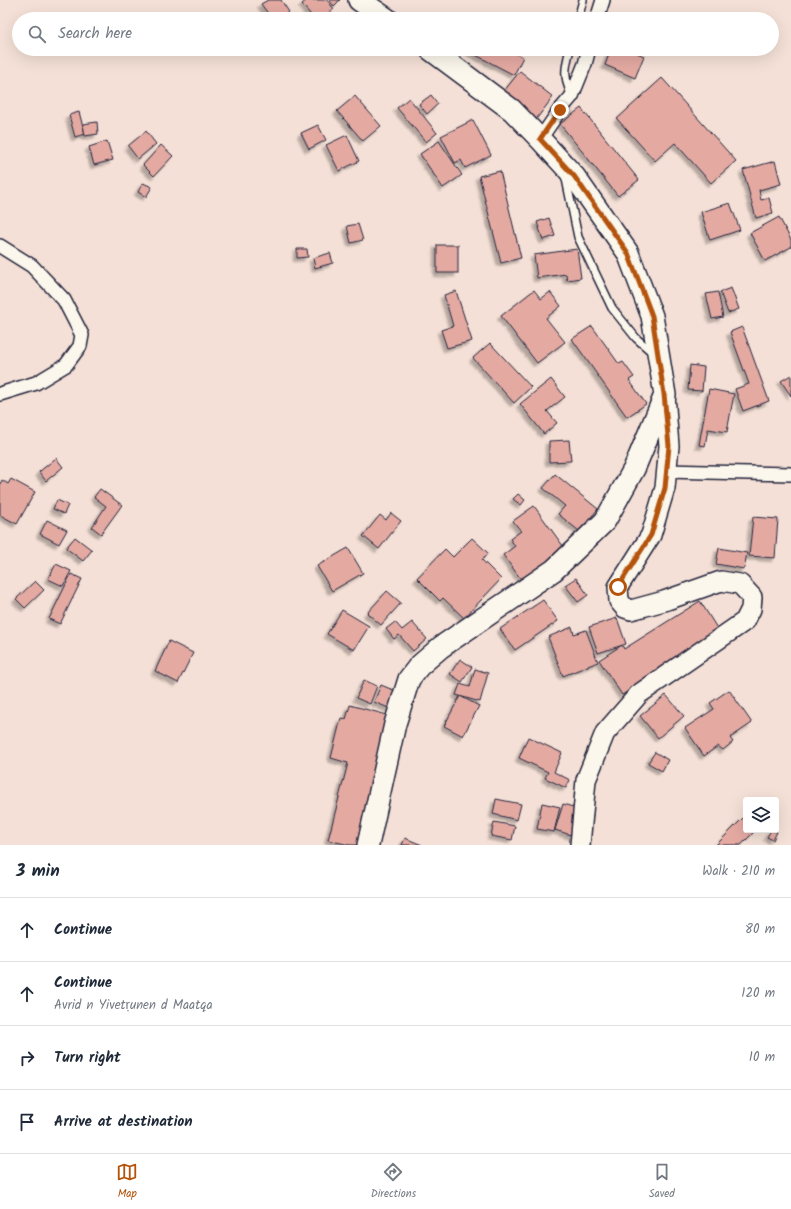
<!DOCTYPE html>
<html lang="en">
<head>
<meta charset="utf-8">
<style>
  :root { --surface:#fff; --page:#f6f6f7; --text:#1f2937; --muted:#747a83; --line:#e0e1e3; --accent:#b45309 }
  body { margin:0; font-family:Kalam,sans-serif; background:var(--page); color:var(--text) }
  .controls { position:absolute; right:12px; bottom:12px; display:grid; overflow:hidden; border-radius:4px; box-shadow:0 4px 16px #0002 }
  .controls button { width:36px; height:36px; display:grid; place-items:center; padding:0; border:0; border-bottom:1px solid var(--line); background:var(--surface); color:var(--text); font:20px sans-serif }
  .stop { position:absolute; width:12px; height:12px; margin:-9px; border:3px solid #b45309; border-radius:50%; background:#fff }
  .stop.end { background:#b45309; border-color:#fff; box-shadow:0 1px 4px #0008 }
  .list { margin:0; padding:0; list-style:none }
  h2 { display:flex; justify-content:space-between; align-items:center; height:52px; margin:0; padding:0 16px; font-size:17px }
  h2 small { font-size:13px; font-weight:400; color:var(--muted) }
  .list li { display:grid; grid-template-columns:26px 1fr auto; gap:12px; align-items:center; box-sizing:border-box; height:64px; padding:0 16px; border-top:1px solid var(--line) }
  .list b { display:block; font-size:15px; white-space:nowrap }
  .list p { margin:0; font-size:13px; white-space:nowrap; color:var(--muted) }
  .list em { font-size:13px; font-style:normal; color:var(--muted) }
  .icon { flex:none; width:22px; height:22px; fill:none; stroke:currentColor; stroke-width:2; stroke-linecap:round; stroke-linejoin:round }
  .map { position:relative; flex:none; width:791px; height:845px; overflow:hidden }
  .search { position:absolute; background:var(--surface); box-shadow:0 4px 16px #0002; left:12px; right:12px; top:12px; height:44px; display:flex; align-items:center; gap:10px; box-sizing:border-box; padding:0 14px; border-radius:22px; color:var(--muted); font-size:15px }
  .sheet { height:308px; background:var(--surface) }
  nav { display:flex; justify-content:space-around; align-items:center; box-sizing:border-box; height:56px; border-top:1px solid var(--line); background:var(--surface); font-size:11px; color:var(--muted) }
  nav a { display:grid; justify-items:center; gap:2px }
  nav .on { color:var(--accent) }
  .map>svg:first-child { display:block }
  .building { fill:#e4aaa2; stroke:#22223b; filter:url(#shadow) }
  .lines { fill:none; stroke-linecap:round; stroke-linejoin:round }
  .lane-casing { stroke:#22223b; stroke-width:10 }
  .street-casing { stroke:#22223b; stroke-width:16 }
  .secondary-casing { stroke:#22223b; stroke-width:22 }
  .primary-casing { stroke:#22223b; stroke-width:24 }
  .lane { stroke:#fbf7ec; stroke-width:7 }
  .street { stroke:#fbf7ec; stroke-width:13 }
  .secondary { stroke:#fbf7ec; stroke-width:19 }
  .primary { stroke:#fbf7ec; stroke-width:21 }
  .route { stroke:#b45309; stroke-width:5 }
</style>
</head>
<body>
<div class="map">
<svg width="791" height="845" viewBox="0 0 791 845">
  <defs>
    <filter id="shadow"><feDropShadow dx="-3.5" dy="3.5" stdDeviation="1" flood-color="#0004"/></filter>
  </defs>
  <rect width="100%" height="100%" fill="#f4e0d6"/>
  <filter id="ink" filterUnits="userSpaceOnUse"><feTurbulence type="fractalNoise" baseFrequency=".025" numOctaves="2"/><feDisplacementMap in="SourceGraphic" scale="8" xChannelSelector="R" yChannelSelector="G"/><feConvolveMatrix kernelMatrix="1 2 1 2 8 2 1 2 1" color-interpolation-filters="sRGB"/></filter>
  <g filter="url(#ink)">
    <!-- building -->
    <g class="building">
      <polygon points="268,0 281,0 289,12 278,19 272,19 261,4"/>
      <polygon points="307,0 327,0 334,9 322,19 314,19 302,4"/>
      <polygon points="329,0 340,0 334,6"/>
      <polygon points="471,49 508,49 523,57 514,75 470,52"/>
      <polygon points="611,49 639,49 637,53 644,56 635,78 605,65"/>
      <polygon points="520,71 553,97 534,122 500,96"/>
      <polygon points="662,78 736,161 711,183 675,143 655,161 617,119"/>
      <polygon points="431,95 438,104 427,114 419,104"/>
      <polygon points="355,96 381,126 363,141 337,111"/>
      <polygon points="409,98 437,133 426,142 397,108"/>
      <polygon points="581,108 639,180 618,196 560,124"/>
      <polygon points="79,112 85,134 75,137 69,115"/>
      <polygon points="473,120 491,155 465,168 461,160 455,163 441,136"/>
      <polygon points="97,122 98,134 85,136 83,124"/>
      <polygon points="318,125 326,140 309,149 301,133"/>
      <polygon points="146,131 156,144 138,159 128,146"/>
      <polygon points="347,135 359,161 339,171 326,145"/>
      <polygon points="107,141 113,160 94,165 89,147"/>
      <polygon points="439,141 462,175 443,188 420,154"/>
      <polygon points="161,145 173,156 154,176 143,165"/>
      <polygon points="775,161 781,184 759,190 761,200 769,198 773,213 756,218 743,170"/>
      <polygon points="500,171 521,258 501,263 479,176"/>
      <polygon points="143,183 152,187 146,197 138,192"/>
      <polygon points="730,203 740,230 710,240 701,212"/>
      <polygon points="779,217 791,240 791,247 765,261 750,233"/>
      <polygon points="549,218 555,236 543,240 537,222"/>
      <polygon points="358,224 363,240 351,243 347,226"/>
      <rect x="437" y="245" width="21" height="28"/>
      <polygon points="297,249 307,249 308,257 297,258"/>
      <polygon points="577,249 581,278 567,280 566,274 537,278 534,255"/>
      <polygon points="330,253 333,263 315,268 313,258"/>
      <polygon points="731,288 739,309 728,313 720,292"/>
      <polygon points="534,290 541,299 550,292 561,306 546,318 565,342 537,363 501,316"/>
      <polygon points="456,291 472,341 447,348 441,330 453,326 444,295"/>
      <polygon points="718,292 723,317 712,319 706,294"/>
      <polygon points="592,326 619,364 623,362 634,377 629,380 646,404 627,417 572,339"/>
      <polygon points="742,327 769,401 743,411 735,389 749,384 730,332"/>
      <polygon points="490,343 531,387 514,403 473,358"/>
      <polygon points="690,365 704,367 702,391 688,390"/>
      <polygon points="791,375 791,396 781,381"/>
      <polygon points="551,379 565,397 547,411 557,423 544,434 520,404"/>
      <polygon points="709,389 734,394 727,432 708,429 705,446 699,445"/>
      <polygon points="569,440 571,461 549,462 549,441"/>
      <polygon points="56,458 63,467 46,481 39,472"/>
      <polygon points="555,474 598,509 579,531 558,514 565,506 543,488"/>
      <polygon points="11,479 35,492 17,524 0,515 0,484 2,480 8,484"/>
      <polygon points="100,489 122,505 101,534 92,527 106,506 94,497"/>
      <polygon points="518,494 525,500 521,505 513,499"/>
      <polygon points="57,500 68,505 64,514 53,509"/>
      <polygon points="534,506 566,550 523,582 503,555 515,546 510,539 521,531 513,521"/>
      <polygon points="391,513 401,521 379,549 363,536 380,515 386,520"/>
      <polygon points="753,517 778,519 775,558 749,556"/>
      <polygon points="47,520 67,530 59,544 40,534"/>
      <polygon points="75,537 92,550 83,561 66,548"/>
      <polygon points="472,538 488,553 482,560 501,579 464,618 443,598 440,601 417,578 445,549 453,557"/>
      <polygon points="348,548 363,573 332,591 317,566"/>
      <polygon points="719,548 747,553 744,569 716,564"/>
      <polygon points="56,564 71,571 63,586 48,579"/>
      <polygon points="71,574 82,579 60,624 49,619"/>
      <polygon points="576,578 588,595 578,602 565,585"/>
      <polygon points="35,581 44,590 25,608 16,599"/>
      <polygon points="387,591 401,603 381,625 367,613"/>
      <polygon points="543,600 558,621 515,650 500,629"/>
      <polygon points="700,601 720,633 622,695 599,660 622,645 624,649"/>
      <polygon points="342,610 369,626 354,650 327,634"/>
      <polygon points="617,618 626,644 598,653 589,627"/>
      <polygon points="395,622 402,630 412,622 427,639 413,651 399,635 394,639 386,629"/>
      <polygon points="572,627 574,634 586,630 598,662 563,676 548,637"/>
      <polygon points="169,641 193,653 178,683 155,671"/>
      <polygon points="460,659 472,667 462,682 450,674"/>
      <polygon points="475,669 488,673 480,702 456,695 460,684 470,687"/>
      <polygon points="364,680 377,686 370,704 356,698"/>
      <polygon points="381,685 398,692 391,709 374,702"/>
      <polygon points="729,690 752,723 730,738 733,742 723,750 718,746 704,756 685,728 714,709 710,703"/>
      <polygon points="666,695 684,716 658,738 640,716"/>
      <polygon points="460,696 479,706 463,736 444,726"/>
      <polygon points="350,705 391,716 357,845 349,845 328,840 348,763 331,758 341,718 346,719"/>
      <polygon points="528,737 562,753 554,772 570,780 566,788 545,778 548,772 519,758"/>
      <polygon points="655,752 668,760 662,771 648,763"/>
      <polygon points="496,799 521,804 517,820 493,814"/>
      <polygon points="542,803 560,807 554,832 537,829"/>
      <polygon points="563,804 583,810 574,836 555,830"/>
      <polygon points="743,818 746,821 746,830 756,830 741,845 716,845"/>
      <polygon points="494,822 515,826 512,840 491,836"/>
      <polygon points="771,830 777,832 773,840 767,837"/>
      <polygon points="405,838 422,845 402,845"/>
    </g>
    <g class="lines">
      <defs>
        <g id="lane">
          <polyline points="578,19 583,0"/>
          <path d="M570,49C565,68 563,77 572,96"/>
          <polyline points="565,174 578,237 612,308 636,338 653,353"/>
        </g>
        <g id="street">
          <polyline points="597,19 603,0"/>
          <polyline points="540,139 560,110 572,96 585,64 589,49"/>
          <polyline points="0,246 32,266 64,300 82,335 80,346 66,365 36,383 0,394"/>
          <polyline points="666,471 791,474"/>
        </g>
        <polyline id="secondary" points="580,845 586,780 605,733 639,694 745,621 751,609 752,597 740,584 721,581 664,601 631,610 625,608 619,601 618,587 651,535 665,488 669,446 665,395"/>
        <g id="primary">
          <polyline points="359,0 387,19"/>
          <polyline points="368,845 395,724 409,679 419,666 441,647 554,570 605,521 634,469 665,395 652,316 628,253 574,176 540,139 512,110 430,49"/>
        </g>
      </defs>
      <!-- lane casing -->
      <use href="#lane" class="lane-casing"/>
      <!-- street casing -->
      <use href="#street" class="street-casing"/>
      <!-- secondary casing -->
      <use href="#secondary" class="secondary-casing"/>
      <!-- primary casing -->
      <use href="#primary" class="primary-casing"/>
      <!-- lane -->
      <use href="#lane" class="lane"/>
      <!-- street -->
      <use href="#street" class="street"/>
      <!-- secondary -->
      <use href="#secondary" class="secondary"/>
      <!-- primary -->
      <use href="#primary" class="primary"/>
    </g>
  </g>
  <g class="lines" filter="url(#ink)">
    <!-- route -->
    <polyline class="route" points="560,110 540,139 574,176 628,253 652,316 664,394 669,446 665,488 651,535 618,587"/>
  </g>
</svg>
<div class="controls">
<button><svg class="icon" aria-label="layers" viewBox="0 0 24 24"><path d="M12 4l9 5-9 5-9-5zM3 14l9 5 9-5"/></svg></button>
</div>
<div class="stop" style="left:618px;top:587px"></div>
<div class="stop end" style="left:560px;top:110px"></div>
<div class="search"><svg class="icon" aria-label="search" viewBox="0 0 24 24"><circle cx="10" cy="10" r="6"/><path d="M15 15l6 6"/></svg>Search here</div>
</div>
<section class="sheet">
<h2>3 min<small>Walk · 210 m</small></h2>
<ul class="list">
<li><svg class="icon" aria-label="ahead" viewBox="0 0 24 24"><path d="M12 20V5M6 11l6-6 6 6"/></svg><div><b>Continue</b></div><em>80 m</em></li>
<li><svg class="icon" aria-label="ahead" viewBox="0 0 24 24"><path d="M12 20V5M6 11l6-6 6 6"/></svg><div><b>Continue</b><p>Avrid n Yivetṛunen d Maatqa</p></div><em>120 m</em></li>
<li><svg class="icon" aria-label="right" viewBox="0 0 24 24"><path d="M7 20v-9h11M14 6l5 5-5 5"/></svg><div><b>Turn right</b></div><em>10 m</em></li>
<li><svg class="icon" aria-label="arrive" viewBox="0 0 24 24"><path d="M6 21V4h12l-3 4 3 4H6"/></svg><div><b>Arrive at destination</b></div></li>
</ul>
</section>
<nav>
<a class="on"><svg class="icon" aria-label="map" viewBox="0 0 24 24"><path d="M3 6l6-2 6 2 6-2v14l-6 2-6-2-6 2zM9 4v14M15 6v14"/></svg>Map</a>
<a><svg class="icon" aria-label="directions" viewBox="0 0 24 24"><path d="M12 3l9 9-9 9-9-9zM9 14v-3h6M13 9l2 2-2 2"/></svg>Directions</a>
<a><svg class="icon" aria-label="saved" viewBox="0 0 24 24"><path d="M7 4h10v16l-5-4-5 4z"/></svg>Saved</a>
</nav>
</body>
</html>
